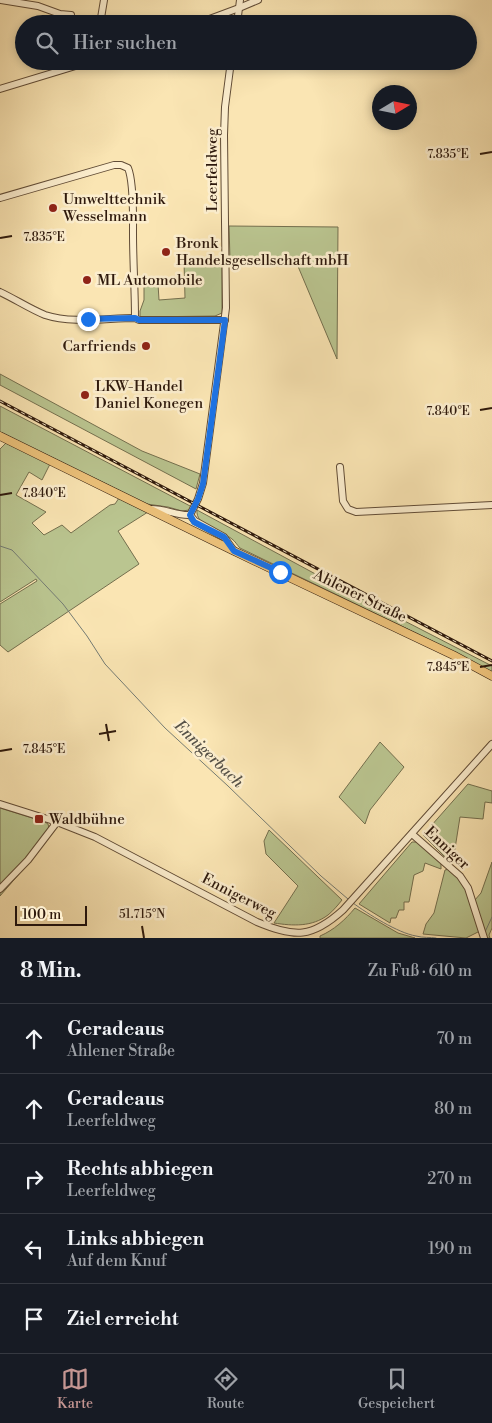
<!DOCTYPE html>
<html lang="de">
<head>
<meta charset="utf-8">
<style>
  :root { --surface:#171b24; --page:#242831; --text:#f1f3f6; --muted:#9ea1a6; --line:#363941; --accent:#c59692 }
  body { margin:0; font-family:"Libre Bodoni",serif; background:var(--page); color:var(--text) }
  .compass { position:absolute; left:372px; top:85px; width:45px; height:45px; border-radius:50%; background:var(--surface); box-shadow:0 2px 8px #0003; rotate:80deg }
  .scale { position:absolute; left:15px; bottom:12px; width:72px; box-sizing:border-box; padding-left:5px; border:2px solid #2e190c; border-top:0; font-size:14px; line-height:18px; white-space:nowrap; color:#2e190c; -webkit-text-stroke:4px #fceece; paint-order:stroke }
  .stop { position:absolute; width:15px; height:15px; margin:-11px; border:4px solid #1a73e8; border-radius:50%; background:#fff }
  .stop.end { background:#1a73e8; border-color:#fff; box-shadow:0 1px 5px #0008 }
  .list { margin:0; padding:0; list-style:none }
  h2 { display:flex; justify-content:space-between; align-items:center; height:65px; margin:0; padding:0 20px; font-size:21px }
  h2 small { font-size:16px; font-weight:400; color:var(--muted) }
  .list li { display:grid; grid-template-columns:32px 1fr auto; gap:15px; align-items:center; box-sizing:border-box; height:70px; padding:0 20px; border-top:1px solid var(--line) }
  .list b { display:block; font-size:19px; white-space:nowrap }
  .list p { margin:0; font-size:16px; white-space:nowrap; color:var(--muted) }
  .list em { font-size:16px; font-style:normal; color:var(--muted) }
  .icon { flex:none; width:28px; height:28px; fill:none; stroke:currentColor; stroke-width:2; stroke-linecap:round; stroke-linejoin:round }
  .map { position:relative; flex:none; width:492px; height:938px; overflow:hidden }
  .search { position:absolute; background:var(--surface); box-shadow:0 2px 8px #0003; left:15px; right:15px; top:15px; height:55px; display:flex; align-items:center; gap:12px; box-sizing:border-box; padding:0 18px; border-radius:28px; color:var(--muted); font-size:19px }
  .sheet { height:415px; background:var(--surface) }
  nav { display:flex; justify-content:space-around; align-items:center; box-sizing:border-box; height:70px; border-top:1px solid var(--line); background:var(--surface); font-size:14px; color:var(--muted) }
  nav a { display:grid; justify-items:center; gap:2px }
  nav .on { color:var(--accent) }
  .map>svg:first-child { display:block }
  .green { fill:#bac590; stroke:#746f4e }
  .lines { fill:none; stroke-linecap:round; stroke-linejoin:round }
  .stream { stroke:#747b73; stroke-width:1 }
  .minor-casing { stroke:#614c36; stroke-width:8 }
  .major-casing { stroke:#2e190c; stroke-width:9 }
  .minor { stroke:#fceece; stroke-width:6 }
  .major { stroke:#edc27a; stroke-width:8 }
  .rail-casing { stroke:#2e190c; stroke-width:3 }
  .rail { stroke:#fceece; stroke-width:1; stroke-dasharray:4; stroke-linecap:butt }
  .route { stroke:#1a73e8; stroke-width:6 }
  .ticks { fill:none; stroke:#2e190c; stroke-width:2 }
  .poi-dot { fill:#8f2418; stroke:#fceece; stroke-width:2 }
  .labels { text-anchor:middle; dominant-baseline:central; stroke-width:5; stroke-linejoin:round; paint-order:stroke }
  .street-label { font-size:15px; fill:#2e190c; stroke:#fceece }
  .poi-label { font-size:15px; fill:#2e190c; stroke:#fceece; text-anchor:start }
  .water-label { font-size:16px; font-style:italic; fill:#575248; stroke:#fceece }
  .ticks-label { font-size:12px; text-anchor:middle; fill:#2e190c; stroke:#fceece; stroke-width:5; stroke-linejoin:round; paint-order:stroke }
</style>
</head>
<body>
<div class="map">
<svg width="492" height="938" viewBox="0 0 492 938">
  <rect width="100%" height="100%" fill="#fae5b3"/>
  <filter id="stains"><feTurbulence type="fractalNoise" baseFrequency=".004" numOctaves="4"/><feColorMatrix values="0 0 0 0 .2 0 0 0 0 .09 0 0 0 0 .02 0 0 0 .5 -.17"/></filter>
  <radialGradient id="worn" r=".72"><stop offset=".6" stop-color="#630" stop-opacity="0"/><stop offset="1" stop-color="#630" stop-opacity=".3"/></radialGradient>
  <!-- green -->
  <g class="green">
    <polygon points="229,226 338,227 337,359 297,264 230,259"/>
    <polygon points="184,261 222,261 222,313 215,316 140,317 140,311 144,300 144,287 158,284 159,300 185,298"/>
    <polygon points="0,374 142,451 200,474 196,489 0,385"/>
    <polygon points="0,406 192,507 189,510 182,511 168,507 147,504 0,432"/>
    <polygon points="7,442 50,464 42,480 29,472 16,495 46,512 32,523 44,535 62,525 71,533 110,505 115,504 119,498 148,512 118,531 139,564 8,652 0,645 0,604 37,581 36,579 0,602 0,449"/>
    <path d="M197,510L358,597L492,666V672L422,636L240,548C237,545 235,541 232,539C222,531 195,526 197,510Z"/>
    <polygon points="380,742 404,767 370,810 365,824 339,797"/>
    <polygon points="468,784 492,791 492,803 485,802 483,819 460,817 454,855 449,861 423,835"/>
    <polygon points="0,808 45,822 48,824 49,828 30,855 15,870 19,874 0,896"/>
    <path d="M269,830L342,900C338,905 333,911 328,915C312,927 293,926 274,923L298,886L266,854L264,841Z"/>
    <polygon points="412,842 418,842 441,862 441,869 425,863 423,871 414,875 409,902 404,902 404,910 399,910 396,918 391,918 390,923 359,904"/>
    <polygon points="492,862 492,928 489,935 490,938 486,938 474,901 481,893"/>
    <polygon points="449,869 463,882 480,931 466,938 423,934 426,924 434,913 445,870"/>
    <path d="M355,908L398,933L415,938H320V936C334,930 345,920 355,908Z"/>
  </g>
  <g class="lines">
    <!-- stream -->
    <g class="stream">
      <polyline points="0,546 12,550 63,604 87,636 105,664 165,728 228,786 321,876 348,899"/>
      <path d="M353,903C368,914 398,933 416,936C423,938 430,937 436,938"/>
      <polyline points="485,932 492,917"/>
    </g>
    <defs>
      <g id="minor">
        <polyline points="1,0 38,6 60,14 71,15"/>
        <polyline points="100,24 104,0"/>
        <polyline points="196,24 239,8 258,0"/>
        <polyline points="237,24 240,0"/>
        <polyline points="0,89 92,61"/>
        <path d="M0,198L114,165H121L128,168C134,182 133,217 133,233C133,262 135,290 135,318"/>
        <path d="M0,292C15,299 30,309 45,315C72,324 107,318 135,318L139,320H225"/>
        <polyline points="340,467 343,501 348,509 356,512 492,505"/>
        <path d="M149,509C165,508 176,516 190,515"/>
        <polyline points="190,515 198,499 203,483 226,308 224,135 225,107 231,61"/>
        <polyline points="190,515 195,521 224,537 234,551"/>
        <path d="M0,804L57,822L95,837L257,922C295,938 312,938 343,910L492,744"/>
        <polyline points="412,834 460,876 468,888 484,938"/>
        <polyline points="0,889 28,860 57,822"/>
      </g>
      <polyline id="major" points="0,436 234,551 453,655 492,676"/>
    </defs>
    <!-- minor casing -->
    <use href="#minor" class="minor-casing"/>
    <!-- major casing -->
    <use href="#major" class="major-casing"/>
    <!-- minor -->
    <use href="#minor" class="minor"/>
    <!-- major -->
    <use href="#major" class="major"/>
    <defs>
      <polyline id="rail" points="0,401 492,661"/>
    </defs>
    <!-- rail casing -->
    <use href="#rail" class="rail-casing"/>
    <!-- rail -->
    <use href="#rail" class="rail"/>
  </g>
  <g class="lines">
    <!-- route -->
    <polyline class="route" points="88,319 135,318 139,320 225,320 203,484 198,499 190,515 194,522 224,537 234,551 280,572"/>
  </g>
  <!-- ticks -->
  <path class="ticks" d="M480,154L492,152M0,238L12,236M480,410L492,408M0,495L12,493M480,667L492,665M106,724L109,741M99,734L116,731M0,751L12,749M142,926L144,938"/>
  <!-- markers -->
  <g class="poi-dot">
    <circle cx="53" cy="208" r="5"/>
    <circle cx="166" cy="252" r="5"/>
    <circle cx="87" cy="280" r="5"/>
    <circle cx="146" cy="346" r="5"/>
    <circle cx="85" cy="395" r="5"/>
    <rect x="34" y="814" width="10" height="10" rx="2.5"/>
  </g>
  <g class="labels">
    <!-- street labels -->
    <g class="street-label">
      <text transform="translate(212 170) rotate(-90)">Leerfeldweg</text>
      <text transform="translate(360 596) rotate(26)">Ahlener Straße</text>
      <text transform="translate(447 848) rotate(43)">Enniger</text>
      <text transform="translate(239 896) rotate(27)">Ennigerweg</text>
    </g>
    <!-- poi labels -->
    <g class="poi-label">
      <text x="63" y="199">Umwelttechnik<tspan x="63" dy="17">Wesselmann</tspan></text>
      <text x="176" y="243">Bronk<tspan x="176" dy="17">Handelsgesellschaft mbH</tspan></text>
      <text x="97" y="280">ML Automobile</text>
      <text x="136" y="346" text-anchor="end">Carfriends</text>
      <text x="95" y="386">LKW-Handel<tspan x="95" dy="17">Daniel Konegen</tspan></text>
      <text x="49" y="819">Waldbühne</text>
    </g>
    <!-- water labels -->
    <g class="water-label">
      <text transform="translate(209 754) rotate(44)">Ennigerbach</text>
    </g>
  </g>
  <g class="ticks-label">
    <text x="448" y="158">7.835°E</text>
    <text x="44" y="241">7.835°E</text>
    <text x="448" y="415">7.840°E</text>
    <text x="44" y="497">7.840°E</text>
    <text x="448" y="671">7.845°E</text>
    <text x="44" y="753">7.845°E</text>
    <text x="142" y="918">51.715°N</text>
  </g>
  <rect width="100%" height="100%" filter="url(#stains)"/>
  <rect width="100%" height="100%" fill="url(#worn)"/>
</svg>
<svg class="compass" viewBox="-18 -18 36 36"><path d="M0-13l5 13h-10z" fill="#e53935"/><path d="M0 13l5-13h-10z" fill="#9ea1a6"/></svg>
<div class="scale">100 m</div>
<div class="stop" style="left:280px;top:572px"></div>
<div class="stop end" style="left:88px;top:319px"></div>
<div class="search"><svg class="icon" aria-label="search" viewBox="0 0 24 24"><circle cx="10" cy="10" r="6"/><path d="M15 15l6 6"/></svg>Hier suchen</div>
</div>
<section class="sheet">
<h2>8 Min.<small>Zu Fuß · 610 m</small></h2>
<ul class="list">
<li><svg class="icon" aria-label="ahead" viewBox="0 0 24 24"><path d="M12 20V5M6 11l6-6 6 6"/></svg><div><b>Geradeaus</b><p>Ahlener Straße</p></div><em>70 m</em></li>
<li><svg class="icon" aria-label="ahead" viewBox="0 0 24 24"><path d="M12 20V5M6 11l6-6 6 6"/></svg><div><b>Geradeaus</b><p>Leerfeldweg</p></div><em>80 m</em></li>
<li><svg class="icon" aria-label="right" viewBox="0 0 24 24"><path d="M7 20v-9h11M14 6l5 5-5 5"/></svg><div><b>Rechts abbiegen</b><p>Leerfeldweg</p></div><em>270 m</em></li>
<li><svg class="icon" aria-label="left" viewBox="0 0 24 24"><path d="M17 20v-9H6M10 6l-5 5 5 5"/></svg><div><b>Links abbiegen</b><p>Auf dem Knuf</p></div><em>190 m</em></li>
<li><svg class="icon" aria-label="arrive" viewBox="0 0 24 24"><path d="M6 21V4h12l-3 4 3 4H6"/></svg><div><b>Ziel erreicht</b></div></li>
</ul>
</section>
<nav>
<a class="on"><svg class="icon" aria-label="map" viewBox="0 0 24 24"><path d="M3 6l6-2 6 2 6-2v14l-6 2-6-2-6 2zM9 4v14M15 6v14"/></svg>Karte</a>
<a><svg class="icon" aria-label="directions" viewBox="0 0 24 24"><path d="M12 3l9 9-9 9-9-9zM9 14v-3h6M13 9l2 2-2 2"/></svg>Route</a>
<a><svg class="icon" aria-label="saved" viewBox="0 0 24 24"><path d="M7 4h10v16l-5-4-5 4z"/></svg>Gespeichert</a>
</nav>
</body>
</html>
